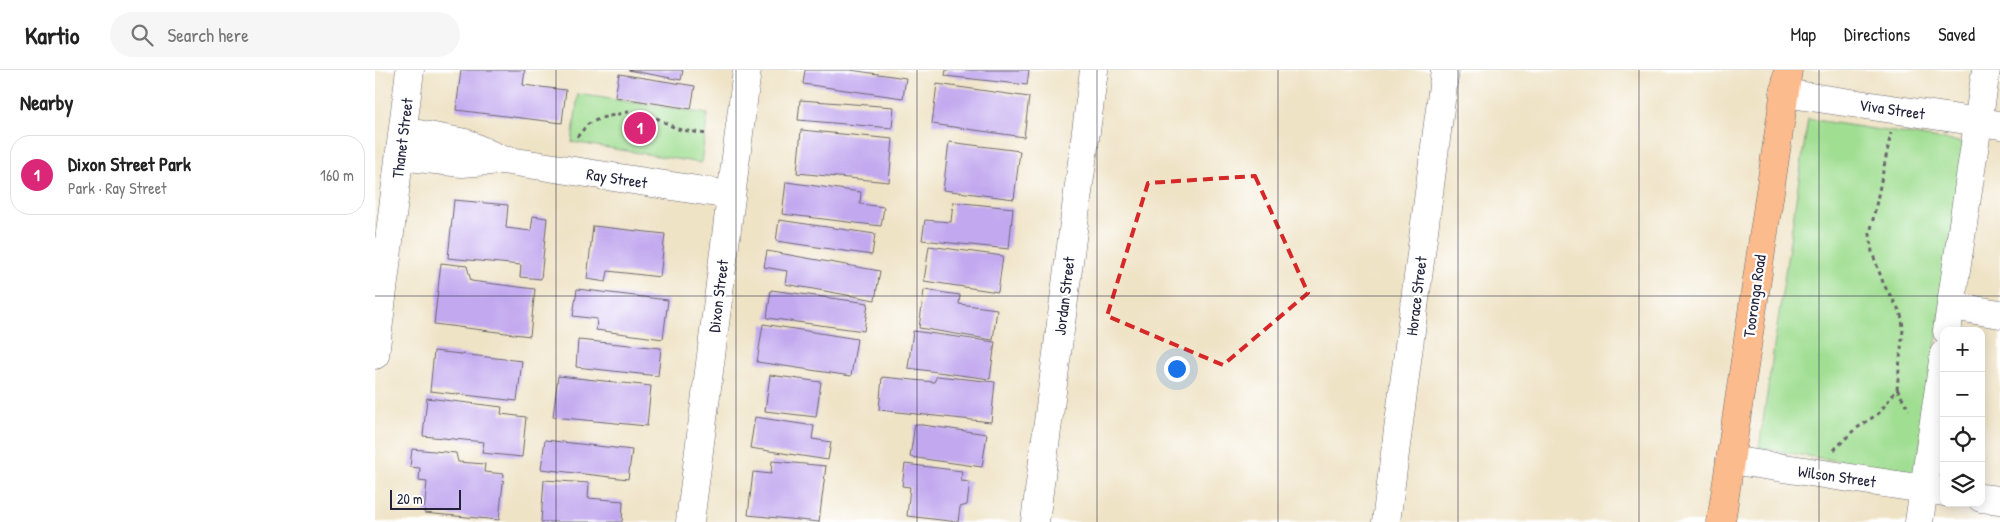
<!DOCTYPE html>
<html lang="en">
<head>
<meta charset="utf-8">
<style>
  :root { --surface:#fff; --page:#f6f6f6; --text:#222; --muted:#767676; --line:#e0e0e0; --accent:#db2777 }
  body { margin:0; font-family:"Patrick Hand",sans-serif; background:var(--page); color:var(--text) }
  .controls { position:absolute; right:15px; bottom:15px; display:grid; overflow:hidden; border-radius:10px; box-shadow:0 2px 12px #0003 }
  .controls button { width:45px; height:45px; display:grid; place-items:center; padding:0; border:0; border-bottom:1px solid var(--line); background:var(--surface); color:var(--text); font:25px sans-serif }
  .scale { position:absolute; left:15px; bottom:12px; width:71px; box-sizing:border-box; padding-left:5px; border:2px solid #22223b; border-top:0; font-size:14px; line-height:18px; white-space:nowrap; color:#22223b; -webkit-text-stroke:4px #fff; paint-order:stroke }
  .you { position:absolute; left:801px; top:298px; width:18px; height:18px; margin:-12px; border:4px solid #fff; border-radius:50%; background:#1a73e8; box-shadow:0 0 0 8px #1a73e833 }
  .badge { display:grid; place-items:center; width:32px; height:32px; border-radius:50%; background:var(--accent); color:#fff; font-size:16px; font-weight:700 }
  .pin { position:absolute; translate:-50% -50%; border:2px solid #fff; box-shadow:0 1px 5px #0006 }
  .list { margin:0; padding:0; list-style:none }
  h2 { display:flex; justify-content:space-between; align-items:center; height:65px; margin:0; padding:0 20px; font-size:21px }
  h2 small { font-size:16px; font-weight:400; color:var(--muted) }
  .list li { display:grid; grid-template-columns:32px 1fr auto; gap:15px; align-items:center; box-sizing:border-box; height:80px; margin:0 10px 10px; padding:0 10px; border:1px solid var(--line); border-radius:20px }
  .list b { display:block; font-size:19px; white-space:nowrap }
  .list p { margin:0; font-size:16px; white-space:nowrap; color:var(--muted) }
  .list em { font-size:16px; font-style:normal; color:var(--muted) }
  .icon { flex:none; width:28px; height:28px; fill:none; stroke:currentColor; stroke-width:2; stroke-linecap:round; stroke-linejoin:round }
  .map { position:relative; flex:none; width:1625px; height:452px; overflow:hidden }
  header { display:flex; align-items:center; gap:30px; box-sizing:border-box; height:70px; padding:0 25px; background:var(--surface); border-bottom:1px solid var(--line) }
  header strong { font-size:24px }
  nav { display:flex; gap:28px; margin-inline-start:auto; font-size:18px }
  .search { width:350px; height:45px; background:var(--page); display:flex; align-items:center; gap:12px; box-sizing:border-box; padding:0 18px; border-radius:28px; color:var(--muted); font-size:19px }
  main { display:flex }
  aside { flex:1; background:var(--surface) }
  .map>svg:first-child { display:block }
  .green { fill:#a0de92; stroke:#618066 }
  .building { fill:#c2a9ef }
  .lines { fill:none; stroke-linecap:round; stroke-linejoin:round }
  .minor-casing { stroke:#6a666c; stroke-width:29 }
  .major-casing { stroke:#6a666c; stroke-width:29 }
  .path { stroke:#6a666c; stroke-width:3; stroke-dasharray:4 4; stroke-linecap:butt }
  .minor { stroke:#fff; stroke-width:28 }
  .major { stroke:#fbbb8c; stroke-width:28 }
  .marked { fill:none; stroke:#d62828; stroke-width:4; stroke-dasharray:10 6; stroke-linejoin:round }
  .grid { fill:none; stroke:#22223b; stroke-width:1; stroke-opacity:0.55 }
  .labels { text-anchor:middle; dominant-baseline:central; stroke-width:4.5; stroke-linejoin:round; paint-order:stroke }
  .street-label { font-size:16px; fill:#22223b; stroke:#fff }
</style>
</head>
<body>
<header>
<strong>Kartio</strong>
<div class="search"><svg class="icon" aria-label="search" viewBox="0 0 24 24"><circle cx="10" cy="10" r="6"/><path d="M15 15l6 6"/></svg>Search here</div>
<nav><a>Map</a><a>Directions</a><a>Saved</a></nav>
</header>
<main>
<aside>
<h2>Nearby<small></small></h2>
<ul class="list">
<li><span class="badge">1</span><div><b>Dixon Street Park</b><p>Park · Ray Street</p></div><em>160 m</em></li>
</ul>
</aside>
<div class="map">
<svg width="1625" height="452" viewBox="0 0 1625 452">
  <rect width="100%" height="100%" fill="#fff"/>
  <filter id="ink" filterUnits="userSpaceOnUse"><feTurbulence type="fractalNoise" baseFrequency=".02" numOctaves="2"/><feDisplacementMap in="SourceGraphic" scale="10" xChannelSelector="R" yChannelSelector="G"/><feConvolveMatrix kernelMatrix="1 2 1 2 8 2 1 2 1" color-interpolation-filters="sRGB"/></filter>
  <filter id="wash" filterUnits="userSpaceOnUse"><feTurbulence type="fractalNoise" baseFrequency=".0096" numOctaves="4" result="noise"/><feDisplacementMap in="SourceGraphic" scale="20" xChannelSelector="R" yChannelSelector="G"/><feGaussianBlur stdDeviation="1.12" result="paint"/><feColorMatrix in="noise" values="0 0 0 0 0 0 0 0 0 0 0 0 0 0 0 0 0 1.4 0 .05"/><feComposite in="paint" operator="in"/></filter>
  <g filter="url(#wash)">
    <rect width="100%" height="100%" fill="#efe3c6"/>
    <!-- green -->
    <g class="green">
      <polygon points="203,24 333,44 326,93 197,72"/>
      <polygon points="1433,49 1591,73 1541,404 1384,378"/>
    </g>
    <g id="blocks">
      <!-- building -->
      <g class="building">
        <polygon points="86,0 150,0 148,15 191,20 187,53 81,40"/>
        <polygon points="253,0 308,0 306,10"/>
        <polygon points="430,0 475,0 531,8 528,28 428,14"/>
        <polygon points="571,0 654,0 652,15 570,6"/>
        <polygon points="244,4 320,16 316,39 240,27"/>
        <polygon points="562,14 654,27 649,67 557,54"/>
        <polygon points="425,30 519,37 517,58 423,50"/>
        <polygon points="426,60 518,69 514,112 422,103"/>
        <polygon points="574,72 645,81 639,129 568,120"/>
        <polygon points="411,112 486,122 485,134 509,137 506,156 407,144"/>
        <polygon points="79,130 133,135 131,158 156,161 158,146 172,148 166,209 145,207 146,195 73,188"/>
        <polygon points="578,132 638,138 634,179 547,170 550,150 576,152"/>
        <polygon points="404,150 500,164 497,185 401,171"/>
        <polygon points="218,156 290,164 285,207 233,201 231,212 212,209"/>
        <polygon points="554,176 628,186 623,222 549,211"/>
        <polygon points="392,181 505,201 500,230 410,214 412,201 389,197"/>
        <polygon points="66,193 92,196 96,211 160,219 155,266 59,254"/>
        <polygon points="202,219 293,230 288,269 221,260 222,249 198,246"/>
        <polygon points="396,220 493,233 489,261 392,248"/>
        <polygon points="549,220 585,225 584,234 622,239 618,270 544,258"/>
        <polygon points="388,254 482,269 476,306 382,292"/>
        <polygon points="538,261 620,272 615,309 533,298"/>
        <polygon points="203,270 286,278 283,306 201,297"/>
        <polygon points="59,281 147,291 142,331 55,321"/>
        <polygon points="395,305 446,312 441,347 390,341"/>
        <polygon points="183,306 276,316 272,356 178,347"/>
        <polygon points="562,306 620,312 616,352 504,340 507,307 559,312"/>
        <polygon points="52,328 127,337 126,344 151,347 147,387 107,383 109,372 48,366"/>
        <polygon points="380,347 439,356 437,369 456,372 453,390 375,378"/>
        <polygon points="540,354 612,364 607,397 535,387"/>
        <polygon points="170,370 257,380 253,409 166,399"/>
        <polygon points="37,379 81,383 83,392 110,394 109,402 129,404 124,450 49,443 52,412 44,411 45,398 35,397"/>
        <polygon points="397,391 451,396 444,452 373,445 378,402 396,404"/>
        <polygon points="530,394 587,401 586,411 595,412 592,435 585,437 583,452 532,446 535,417 527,416"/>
        <polygon points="169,410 214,413 213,428 248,431 247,452 166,452"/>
      </g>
    </g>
  </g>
  <g filter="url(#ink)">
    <use href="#blocks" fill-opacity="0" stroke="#6a666c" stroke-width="1"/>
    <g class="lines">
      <defs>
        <g id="minor">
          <polyline points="1409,23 1625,55"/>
          <polyline points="28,61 90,73 125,89"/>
          <polyline points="25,86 87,93 128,90 355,125"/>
          <polyline points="1576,236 1625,244"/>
          <polyline points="1572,261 1611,0"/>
          <polyline points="0,285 35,0"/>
          <polyline points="1355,390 1569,422"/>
          <polyline points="1606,428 1625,430"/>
          <polyline points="315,452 372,0"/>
          <polyline points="660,452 719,0"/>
          <polyline points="1011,452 1070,0"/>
          <polyline points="1544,452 1569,284"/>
        </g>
        <polyline id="major" points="1346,452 1413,0"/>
      </defs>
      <!-- minor casing -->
      <use href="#minor" class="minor-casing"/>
      <!-- major casing -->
      <use href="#major" class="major-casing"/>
      <!-- path -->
      <g class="path">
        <polyline points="202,67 213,54 226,48 253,42 278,46 302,59 331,64"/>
        <polyline points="1522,319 1534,340"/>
        <polyline points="1459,380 1479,360 1504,343 1522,319 1528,259 1527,248 1524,240 1509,215 1497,182 1495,164 1516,63"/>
      </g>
      <!-- minor -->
      <use href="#minor" class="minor"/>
      <!-- major -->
      <use href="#major" class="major"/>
    </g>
  </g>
  <!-- marked area -->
  <path class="marked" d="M880,106L933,223L848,295L732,246L773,113Z"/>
  <!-- grid -->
  <path class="grid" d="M181,0V452M361,0V452M542,0V452M722,0V452M903,0V452M1083,0V452M1264,0V452M1444,0V452M0,226H1625"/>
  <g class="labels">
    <!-- street labels -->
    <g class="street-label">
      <text transform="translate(1517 39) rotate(8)">Viva Street</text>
      <text transform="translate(27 68) rotate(-83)">Thanet Street</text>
      <text transform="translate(242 108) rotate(9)">Ray Street</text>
      <text transform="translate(343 226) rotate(-83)">Dixon Street</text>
      <text transform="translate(689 226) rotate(-83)">Jordan Street</text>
      <text transform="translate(1041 226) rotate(-83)">Horace Street</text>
      <text transform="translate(1379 226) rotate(-82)">Tooronga Road</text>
      <text transform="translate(1462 406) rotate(8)">Wilson Street</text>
    </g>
  </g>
</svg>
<div class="controls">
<button>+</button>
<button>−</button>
<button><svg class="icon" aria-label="locate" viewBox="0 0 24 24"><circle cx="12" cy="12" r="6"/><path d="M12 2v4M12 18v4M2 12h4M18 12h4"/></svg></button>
<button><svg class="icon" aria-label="layers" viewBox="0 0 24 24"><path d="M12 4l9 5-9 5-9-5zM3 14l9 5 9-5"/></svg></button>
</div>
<div class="scale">20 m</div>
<div class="you"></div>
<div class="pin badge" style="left:265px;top:58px">1</div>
</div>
</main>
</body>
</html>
